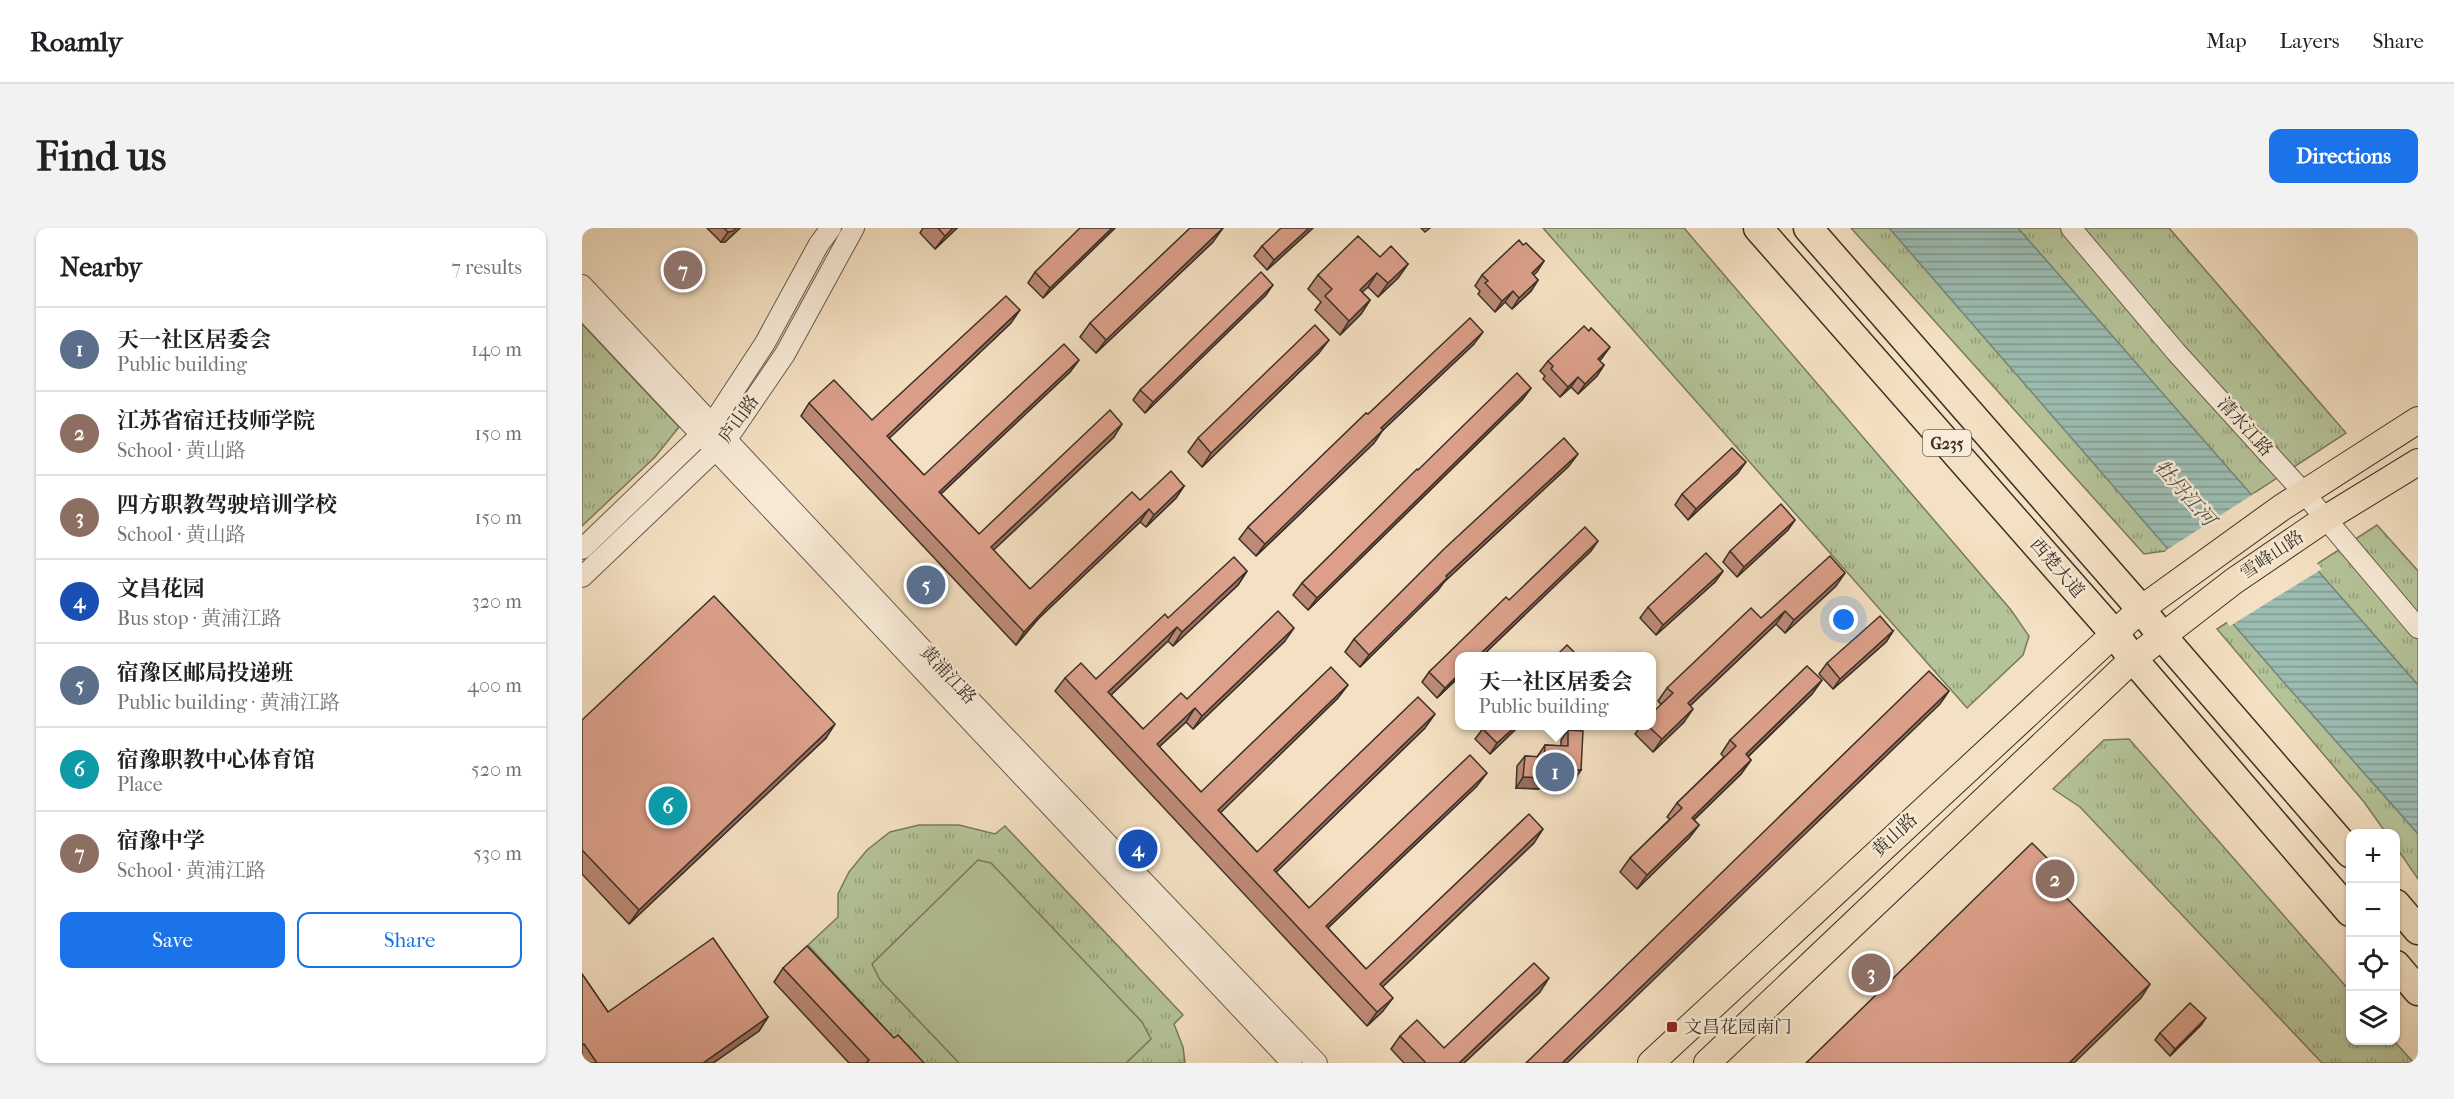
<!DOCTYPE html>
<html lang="en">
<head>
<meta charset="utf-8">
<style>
  :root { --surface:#fff; --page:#f2f2f2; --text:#202124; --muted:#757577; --line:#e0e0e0; --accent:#1a73e8 }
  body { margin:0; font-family:"IM FELL French Canon","Noto Serif SC",serif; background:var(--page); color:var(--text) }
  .controls { position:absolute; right:18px; bottom:18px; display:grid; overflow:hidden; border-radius:12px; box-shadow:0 2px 4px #0004 }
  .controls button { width:54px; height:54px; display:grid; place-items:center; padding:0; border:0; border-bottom:2px solid var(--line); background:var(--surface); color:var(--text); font:30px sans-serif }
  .you { position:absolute; left:1262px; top:392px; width:21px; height:21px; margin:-15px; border:4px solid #fff; border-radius:50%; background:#1a73e8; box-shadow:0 0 0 9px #1a73e833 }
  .badge { display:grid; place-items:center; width:39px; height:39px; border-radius:50%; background:var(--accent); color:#fff; font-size:20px; font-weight:700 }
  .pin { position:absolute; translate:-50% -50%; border:3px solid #fff; box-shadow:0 2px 6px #0006 }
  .popup { position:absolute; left:873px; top:424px; width:201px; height:78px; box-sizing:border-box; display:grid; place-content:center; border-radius:12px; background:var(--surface); filter:drop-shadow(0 2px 4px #0005); font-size:20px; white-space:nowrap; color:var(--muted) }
  .popup b { font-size:22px; color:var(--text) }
  .popup::after { content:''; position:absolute; left:50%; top:100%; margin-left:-12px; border:12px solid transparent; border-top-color:var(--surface) }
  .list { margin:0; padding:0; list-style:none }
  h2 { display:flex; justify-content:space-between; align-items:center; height:78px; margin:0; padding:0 24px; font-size:26px }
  h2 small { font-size:20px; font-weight:400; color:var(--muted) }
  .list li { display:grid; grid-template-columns:39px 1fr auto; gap:18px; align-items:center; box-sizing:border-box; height:84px; padding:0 24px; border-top:2px solid var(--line) }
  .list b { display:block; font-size:22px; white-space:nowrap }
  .list p { margin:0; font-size:20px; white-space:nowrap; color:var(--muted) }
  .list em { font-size:20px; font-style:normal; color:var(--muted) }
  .actions { display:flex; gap:12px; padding:18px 24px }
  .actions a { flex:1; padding:14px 0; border:2px solid var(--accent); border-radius:12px; text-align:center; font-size:21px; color:var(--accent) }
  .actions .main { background:var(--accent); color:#fff }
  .icon { flex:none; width:33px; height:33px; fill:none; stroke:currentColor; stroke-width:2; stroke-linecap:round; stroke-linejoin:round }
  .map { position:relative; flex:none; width:1836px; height:835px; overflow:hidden; border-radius:12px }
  header { display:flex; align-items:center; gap:36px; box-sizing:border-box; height:84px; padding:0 30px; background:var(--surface); border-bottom:2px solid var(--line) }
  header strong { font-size:28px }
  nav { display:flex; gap:33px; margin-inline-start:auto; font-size:21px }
  .intro { display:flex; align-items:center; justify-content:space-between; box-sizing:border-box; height:144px; padding:0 36px }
  h1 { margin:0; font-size:42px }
  .button { padding:15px 27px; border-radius:12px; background:var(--accent); color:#fff; font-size:21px; font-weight:700 }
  main { display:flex; gap:36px; padding:0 36px }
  aside { flex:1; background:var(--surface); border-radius:12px; box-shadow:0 2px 4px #0004 }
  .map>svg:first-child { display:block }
  .grass { fill:url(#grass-tufts); stroke:#787a60; stroke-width:1.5 }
  .pitch { fill:#b5c398; stroke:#787a60; stroke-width:1.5 }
  .water { fill:url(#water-rules); stroke:#75857b; stroke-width:1.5 }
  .pier { fill:#f4e0c2 }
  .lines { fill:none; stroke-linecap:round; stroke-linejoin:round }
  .minor-casing { stroke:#695c4e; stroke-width:22 }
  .major-casing { stroke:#3b3028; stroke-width:28 }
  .highway-casing { stroke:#3b3028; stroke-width:31 }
  .minor { stroke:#f8ebd7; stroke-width:20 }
  .major { stroke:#f4e0c2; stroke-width:26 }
  .highway { stroke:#f4e0c2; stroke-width:28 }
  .wall { fill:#bd8a77; stroke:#3b3028; stroke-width:1.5 }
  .shaded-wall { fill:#9a7061; stroke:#3b3028; stroke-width:1.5 }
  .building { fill:#dca08a; stroke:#3b3028; stroke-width:1.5 }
  .poi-dot { fill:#8f2418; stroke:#f8ebd7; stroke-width:2 }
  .labels { text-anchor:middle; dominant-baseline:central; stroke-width:5; stroke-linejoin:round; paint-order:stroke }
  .shield { fill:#f8ebd7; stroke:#74685c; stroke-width:1.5 }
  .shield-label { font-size:16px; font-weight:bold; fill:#3b3028 }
  .street-label { font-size:18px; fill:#3b3028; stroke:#f8ebd7 }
  .poi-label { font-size:18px; fill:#3b3028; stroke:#f8ebd7; text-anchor:start }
  .water-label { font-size:20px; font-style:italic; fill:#53534a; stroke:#f8ebd7 }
</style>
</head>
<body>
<header>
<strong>Roamly</strong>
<nav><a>Map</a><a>Layers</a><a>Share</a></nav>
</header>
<div class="intro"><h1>Find us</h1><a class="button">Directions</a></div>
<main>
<aside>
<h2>Nearby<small>7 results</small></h2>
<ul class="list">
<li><span class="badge" style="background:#5c6f8a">1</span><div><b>天一社区居委会</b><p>Public building</p></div><em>140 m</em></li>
<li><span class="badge" style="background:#8d6e63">2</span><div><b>江苏省宿迁技师学院</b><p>School · 黄山路</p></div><em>150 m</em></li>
<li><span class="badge" style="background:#8d6e63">3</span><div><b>四方职教驾驶培训学校</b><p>School · 黄山路</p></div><em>150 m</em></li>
<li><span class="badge" style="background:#1a4fb4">4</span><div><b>文昌花园</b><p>Bus stop · 黄浦江路</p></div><em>320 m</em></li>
<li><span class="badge" style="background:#5c6f8a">5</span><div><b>宿豫区邮局投递班</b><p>Public building · 黄浦江路</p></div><em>400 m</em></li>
<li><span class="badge" style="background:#0f9aa8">6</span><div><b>宿豫职教中心体育馆</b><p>Place</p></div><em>520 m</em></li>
<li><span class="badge" style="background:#8d6e63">7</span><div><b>宿豫中学</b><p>School · 黄浦江路</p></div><em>530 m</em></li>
</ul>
<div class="actions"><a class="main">Save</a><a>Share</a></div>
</aside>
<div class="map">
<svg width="1836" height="835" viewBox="0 0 1836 835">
  <defs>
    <pattern id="grass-tufts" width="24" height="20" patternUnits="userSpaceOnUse" patternTransform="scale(1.5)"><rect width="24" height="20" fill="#b5c398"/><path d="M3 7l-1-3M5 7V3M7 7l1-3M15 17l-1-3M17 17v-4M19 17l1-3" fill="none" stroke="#949f7c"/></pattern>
    <pattern id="water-rules" width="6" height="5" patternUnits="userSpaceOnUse" patternTransform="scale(1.5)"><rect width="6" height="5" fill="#9cbdb2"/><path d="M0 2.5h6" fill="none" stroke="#809a91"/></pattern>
  </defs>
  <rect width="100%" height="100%" fill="#f4e0c2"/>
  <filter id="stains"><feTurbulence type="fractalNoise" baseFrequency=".00333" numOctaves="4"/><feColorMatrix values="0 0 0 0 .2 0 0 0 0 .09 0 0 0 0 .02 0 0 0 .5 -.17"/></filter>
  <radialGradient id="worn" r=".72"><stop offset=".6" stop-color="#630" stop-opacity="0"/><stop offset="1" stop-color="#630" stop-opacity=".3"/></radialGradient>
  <!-- grass -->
  <g class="grass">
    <polygon points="961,0 1102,0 1429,382 1447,408 1441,427 1385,480"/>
    <polygon points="1269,0 1587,0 1764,205 1583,323 1562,326"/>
    <polygon points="0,96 97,199 73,229 0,298"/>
    <polygon points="1795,297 1836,343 1836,651 1814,619 1814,606 1804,605 1782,574 1635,401"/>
    <polygon points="1547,511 1768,763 1768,812 1812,813 1832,835 1740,835 1498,579 1471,561 1522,512"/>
    <polygon points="337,597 377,597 413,606 423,598 601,787 592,796 601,819 603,835 335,835 226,717 256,689 256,666 267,644 285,622 308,604"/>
  </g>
  <!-- pitch -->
  <polygon class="pitch" points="396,632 409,635 560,794 569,811 544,835 377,835 298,752 290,736"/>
  <!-- water -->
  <polygon class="water" points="1307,0 1436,0 1836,457 1836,606 1698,450"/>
  <!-- pier -->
  <polygon class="pier" points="1673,265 1740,341 1648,398 1583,323"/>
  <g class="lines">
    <defs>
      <g id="minor">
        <polyline points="1489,0 1594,124 1722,265 1836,400"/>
        <polyline points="0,57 390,474 735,835"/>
        <polyline points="0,80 710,835"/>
        <polyline points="0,321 130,196 183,115 237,16 249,0"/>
        <polyline points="0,349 145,211 203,126 272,0"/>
      </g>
      <g id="major">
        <polyline points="1069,835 1559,381 1699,280 1836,192"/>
        <polyline points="1125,835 1551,431 1652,353 1743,291 1836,234"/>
      </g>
      <g id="highway">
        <polyline points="1176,0 1532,405 1551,431 1768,684"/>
        <polyline points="1226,0 1559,381 1580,408 1768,625"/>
        <polyline points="1814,676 1836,702"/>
        <polyline points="1814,737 1836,763"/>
      </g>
    </defs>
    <!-- minor casing -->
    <use href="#minor" class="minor-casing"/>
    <!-- major casing -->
    <use href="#major" class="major-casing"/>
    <!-- highway casing -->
    <use href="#highway" class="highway-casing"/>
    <!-- minor -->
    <use href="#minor" class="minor"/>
    <!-- major -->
    <use href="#major" class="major"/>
    <!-- highway -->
    <use href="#highway" class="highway"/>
  </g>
  <!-- wall -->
  <g class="wall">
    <polygon points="125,0 158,0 143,14 139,14"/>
    <polygon points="341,0 375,0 353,21 338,5"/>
    <polygon points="533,0 461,70 446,55 453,44"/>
    <polygon points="731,0 685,42 672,28 680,18"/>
    <polygon points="839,0 848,0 843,4"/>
    <polygon points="631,14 514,125 498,109 508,95"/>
    <polygon points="941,17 962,33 951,47 956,52 949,63 930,81 923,74 913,84 896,66 898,63 893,58 900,47"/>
    <polygon points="798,29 826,36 816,50 796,69 786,59 780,64 788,72 779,86 758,107 733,82 739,74 726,61 736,47"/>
    <polygon points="684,67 563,185 551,172 558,162"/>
    <polygon points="429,95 307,210 342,247 497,132 488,144 359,266 397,306 532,209 411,322 448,361 558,272 602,258 594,270 564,299 558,294 456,391 434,417 219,188 227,175 290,192"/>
    <polygon points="892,116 800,203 792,215 674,328 657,311 666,299 786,186"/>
    <polygon points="737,125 620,239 606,224 616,210"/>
    <polygon points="1020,130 1017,133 1022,137 1015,148 996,166 989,159 978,169 961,151 963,148 958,143 966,133"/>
    <polygon points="949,160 940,172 726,382 711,367 720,355 836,242"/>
    <polygon points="987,238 862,354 856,362 778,439 763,424 772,411"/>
    <polygon points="1156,245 1106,292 1093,277 1100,266"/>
    <polygon points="1206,302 1155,349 1141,334 1148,323"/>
    <polygon points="1009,323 899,429 877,429 877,449 855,470 840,454 847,444 927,372"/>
    <polygon points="665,343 656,357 591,418 586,413 529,467 561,501 605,471 703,413 611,501 604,494 577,519 619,564 756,470 638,584 675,624 843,500 694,644 727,680 895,558 746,700 784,741 952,615 800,759 801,783 785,798 473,463 483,450 514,451 586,390"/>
    <polygon points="1141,343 1133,354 1074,407 1058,390 1066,379"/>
    <polygon points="1254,358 1203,405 1194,396 1108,478 1102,494 1071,524 1053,506 1059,498 1069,498 1079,476 1076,473 1085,460 1179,390"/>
    <polygon points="1311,403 1304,414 1251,461 1237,446 1245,435"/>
    <polygon points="1240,452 1230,466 1166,529 1169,532 1159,546 1112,592 1117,597 1107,610 1055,661 1038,644 1048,630 1088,591 1085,589 1095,575 1142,529 1139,526 1148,512"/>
    <polygon points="0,492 244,510 47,696 0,646"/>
    <polygon points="903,498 937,498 908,526 893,511"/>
    <polygon points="986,502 999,542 992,552 964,550 957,561 934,560 935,538 943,528 955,529 963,517 979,518 979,512"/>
    <polygon points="201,740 312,810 342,835 267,835 192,754"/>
    <polygon points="0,746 26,784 186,789 177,803 131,835 0,835"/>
    <polygon points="958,764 882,835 822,835 809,821 818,808 862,820"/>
    <polygon points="1619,797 1588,828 1573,812 1578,805"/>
  </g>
  <!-- shaded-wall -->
  <g class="shaded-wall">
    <polygon points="154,0 158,0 143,14 139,14 146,4"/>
    <polygon points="371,0 375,0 353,21 363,8"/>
    <polygon points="530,0 533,0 461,70 468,60"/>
    <polygon points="641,0 631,14 514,125 524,112"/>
    <polygon points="727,0 731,0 685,42 692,32"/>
    <polygon points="962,33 955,44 942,56 950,45"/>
    <polygon points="826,36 816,50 796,69 806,55"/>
    <polygon points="795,45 786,59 768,75 778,62"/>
    <polygon points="956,52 949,63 930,81 937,70"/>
    <polygon points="691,57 684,67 563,185 571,174"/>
    <polygon points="931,63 923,74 913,84 920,73"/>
    <polygon points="788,72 779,86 758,107 767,93"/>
    <polygon points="438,82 429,95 296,221 305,208"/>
    <polygon points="901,104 892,116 800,203 792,215 674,328 683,316 799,200"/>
    <polygon points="747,112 737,125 620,239 629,225"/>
    <polygon points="1028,119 1020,130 1008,141 1016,131"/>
    <polygon points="497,132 488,144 348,276 357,264"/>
    <polygon points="1022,137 1015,148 996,166 1003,156"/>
    <polygon points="996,149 989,159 978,169 986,159"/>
    <polygon points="949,160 940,172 726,382 735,370"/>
    <polygon points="540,196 532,209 401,332 409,319"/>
    <polygon points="996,226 987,238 862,354 856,362 778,439 787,427 864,348"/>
    <polygon points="1164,234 1156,245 1106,292 1114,281"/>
    <polygon points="602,258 594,270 564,299 572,287"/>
    <polygon points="567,281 558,294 456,391 434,417 442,404 465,379"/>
    <polygon points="1213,292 1206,302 1155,349 1162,339"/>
    <polygon points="1016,313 1009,323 899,429 895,429"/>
    <polygon points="665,343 656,357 591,418 600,404"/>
    <polygon points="1141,343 1133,354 1074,407 1081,397"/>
    <polygon points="1263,345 1254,358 1203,405 1212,392"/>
    <polygon points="1203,383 1194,396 1097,488 1106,475"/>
    <polygon points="595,399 586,413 517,478 526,464"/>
    <polygon points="712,400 703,413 611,501 620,488"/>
    <polygon points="1311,403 1304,414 1251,461 1258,451"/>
    <polygon points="877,446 877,449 855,470 863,460"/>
    <polygon points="1240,452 1230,466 1154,540 1164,526"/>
    <polygon points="766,457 756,470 627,596 636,582"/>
    <polygon points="1367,463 1358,476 985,835 980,835"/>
    <polygon points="613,480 604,494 565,530 575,516"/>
    <polygon points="1111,481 1102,494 1071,524 1080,511"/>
    <polygon points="853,486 843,500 682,656 692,642"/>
    <polygon points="253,496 244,510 47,696 57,682"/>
    <polygon points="934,498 937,498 908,526 915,515"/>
    <polygon points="1169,532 1159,546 1100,603 1110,590"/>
    <polygon points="965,539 999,542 992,552 958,550"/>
    <polygon points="905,545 895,558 734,711 744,698"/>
    <polygon points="941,549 964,550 957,561 934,560"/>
    <polygon points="1117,597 1107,610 1055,661 1065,647"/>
    <polygon points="961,601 952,615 789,770 798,756"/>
    <polygon points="1477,642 1468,656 1467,652"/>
    <polygon points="967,750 958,764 882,835 877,835"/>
    <polygon points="1568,756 1559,770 1492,835 1487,835"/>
    <polygon points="811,770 801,783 785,798 795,784"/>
    <polygon points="186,789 177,803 131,835 121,835"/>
    <polygon points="1624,790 1619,797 1588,828 1593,821"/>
  </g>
  <!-- building -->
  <g class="building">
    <polygon points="142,0 154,0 151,3 146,4"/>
    <polygon points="356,0 371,0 363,8"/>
    <polygon points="498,0 530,0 468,60 453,44"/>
    <polygon points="608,0 641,0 524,112 508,95"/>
    <polygon points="699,0 727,0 692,32 680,18"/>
    <polygon points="776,8 798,29 809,18 826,36 806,55 795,45 778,62 788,72 767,93 743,68 750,61 736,47"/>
    <polygon points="937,12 941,17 944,15 962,33 950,45 956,52 937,70 931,63 920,73 903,55 906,53 900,47"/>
    <polygon points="679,44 691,57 571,174 558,162"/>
    <polygon points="424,68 438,82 305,208 342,247 482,116 497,132 357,264 397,306 528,182 540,196 409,319 448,361 550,264 558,272 589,243 602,258 572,287 567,281 465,379 442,404 227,175 252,152 290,192"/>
    <polygon points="888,90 901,104 799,200 801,202 683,316 666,299 784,185 786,186"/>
    <polygon points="733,97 747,112 629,225 616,210"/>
    <polygon points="1002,98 1007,103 1009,100 1028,119 1016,131 1022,137 1003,156 996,149 986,159 969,141 971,138 966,133"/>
    <polygon points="935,145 949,160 735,370 720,355 835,241 836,242"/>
    <polygon points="982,210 996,226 864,348 865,350 787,427 772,411 862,321"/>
    <polygon points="1150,220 1164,234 1114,281 1100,266"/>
    <polygon points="1199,276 1213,292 1162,339 1148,323"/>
    <polygon points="1003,299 1016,313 895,429 877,429 877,446 863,460 847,444 924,369 927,372"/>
    <polygon points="1124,325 1141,343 1081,397 1066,379"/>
    <polygon points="1248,328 1263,345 1212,392 1203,383 1106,475 1111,481 1080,511 1066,498 1069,498 1069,486 1091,465 1085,460 1169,380 1179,390"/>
    <polygon points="652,329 665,343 600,404 595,399 526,464 561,501 599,465 605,471 696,383 712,400 620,488 613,480 575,516 619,564 749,439 766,457 636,582 675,624 836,469 853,486 692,642 727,680 888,527 905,545 744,698 784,741 947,586 961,601 798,756 811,770 795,784 483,450 499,435 514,451 583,386 586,390"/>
    <polygon points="132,368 253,496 57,682 0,622 0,492"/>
    <polygon points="1298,388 1311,403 1258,451 1245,435"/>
    <polygon points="985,417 997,429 973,429"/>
    <polygon points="1225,438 1240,452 1164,526 1169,532 1110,590 1117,597 1065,647 1048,630 1100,580 1095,575 1154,518 1148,512"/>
    <polygon points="1347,443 1367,463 980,835 944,835"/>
    <polygon points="903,498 934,498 915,515 900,500"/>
    <polygon points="986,502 1001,503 999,542 965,539 964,550 941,549 943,528 962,529 963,517 986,518"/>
    <polygon points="1450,615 1477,642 1467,652 1568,756 1487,835 1224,835"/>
    <polygon points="131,710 186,789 121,835 15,835 2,816 0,817 0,746 26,784"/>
    <polygon points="225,718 312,810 316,807 342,835 284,835 287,832 201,740"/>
    <polygon points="952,735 967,750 877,835 844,835 818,808 835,792 862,820"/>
    <polygon points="1608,775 1624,790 1593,821 1578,805"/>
  </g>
  <!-- markers -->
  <rect class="poi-dot" x="1084" y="793" width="12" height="12" rx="3"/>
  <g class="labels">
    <!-- shield labels -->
    <rect class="shield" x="1341" y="202" width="48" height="26" rx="4.5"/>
    <g class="shield-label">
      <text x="1365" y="215">G235</text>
    </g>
    <!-- street labels -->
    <g class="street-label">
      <text transform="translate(157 191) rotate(-54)">庐山路</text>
      <text transform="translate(1663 199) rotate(48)">清水江路</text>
      <text transform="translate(1690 327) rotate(-34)">雪峰山路</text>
      <text transform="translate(1475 340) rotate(49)">西楚大道</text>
      <text transform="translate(366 447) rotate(47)">黄浦江路</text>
      <text transform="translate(1313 607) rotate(-43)">黄山路</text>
    </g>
    <!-- poi labels -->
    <g class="poi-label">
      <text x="1102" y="799">文昌花园南门</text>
    </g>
    <!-- water labels -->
    <g class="water-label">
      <text transform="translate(1603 265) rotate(49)">牡丹江河</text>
    </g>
  </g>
  <rect width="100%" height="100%" filter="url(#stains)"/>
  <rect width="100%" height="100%" fill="url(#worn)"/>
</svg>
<div class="controls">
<button>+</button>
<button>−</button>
<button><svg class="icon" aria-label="locate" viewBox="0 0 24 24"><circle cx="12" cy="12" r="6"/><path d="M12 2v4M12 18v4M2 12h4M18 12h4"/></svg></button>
<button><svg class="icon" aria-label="layers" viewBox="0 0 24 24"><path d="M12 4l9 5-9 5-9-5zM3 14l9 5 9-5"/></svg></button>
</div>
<div class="you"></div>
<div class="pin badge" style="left:973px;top:544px;background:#5c6f8a">1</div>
<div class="popup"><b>天一社区居委会</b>Public building</div>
<div class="pin badge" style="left:1473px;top:651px;background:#8d6e63">2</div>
<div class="pin badge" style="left:1289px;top:745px;background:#8d6e63">3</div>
<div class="pin badge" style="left:556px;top:621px;background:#1a4fb4">4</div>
<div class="pin badge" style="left:344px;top:357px;background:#5c6f8a">5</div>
<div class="pin badge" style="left:86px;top:578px;background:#0f9aa8">6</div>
<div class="pin badge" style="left:101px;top:42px;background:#8d6e63">7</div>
</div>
</main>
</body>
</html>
